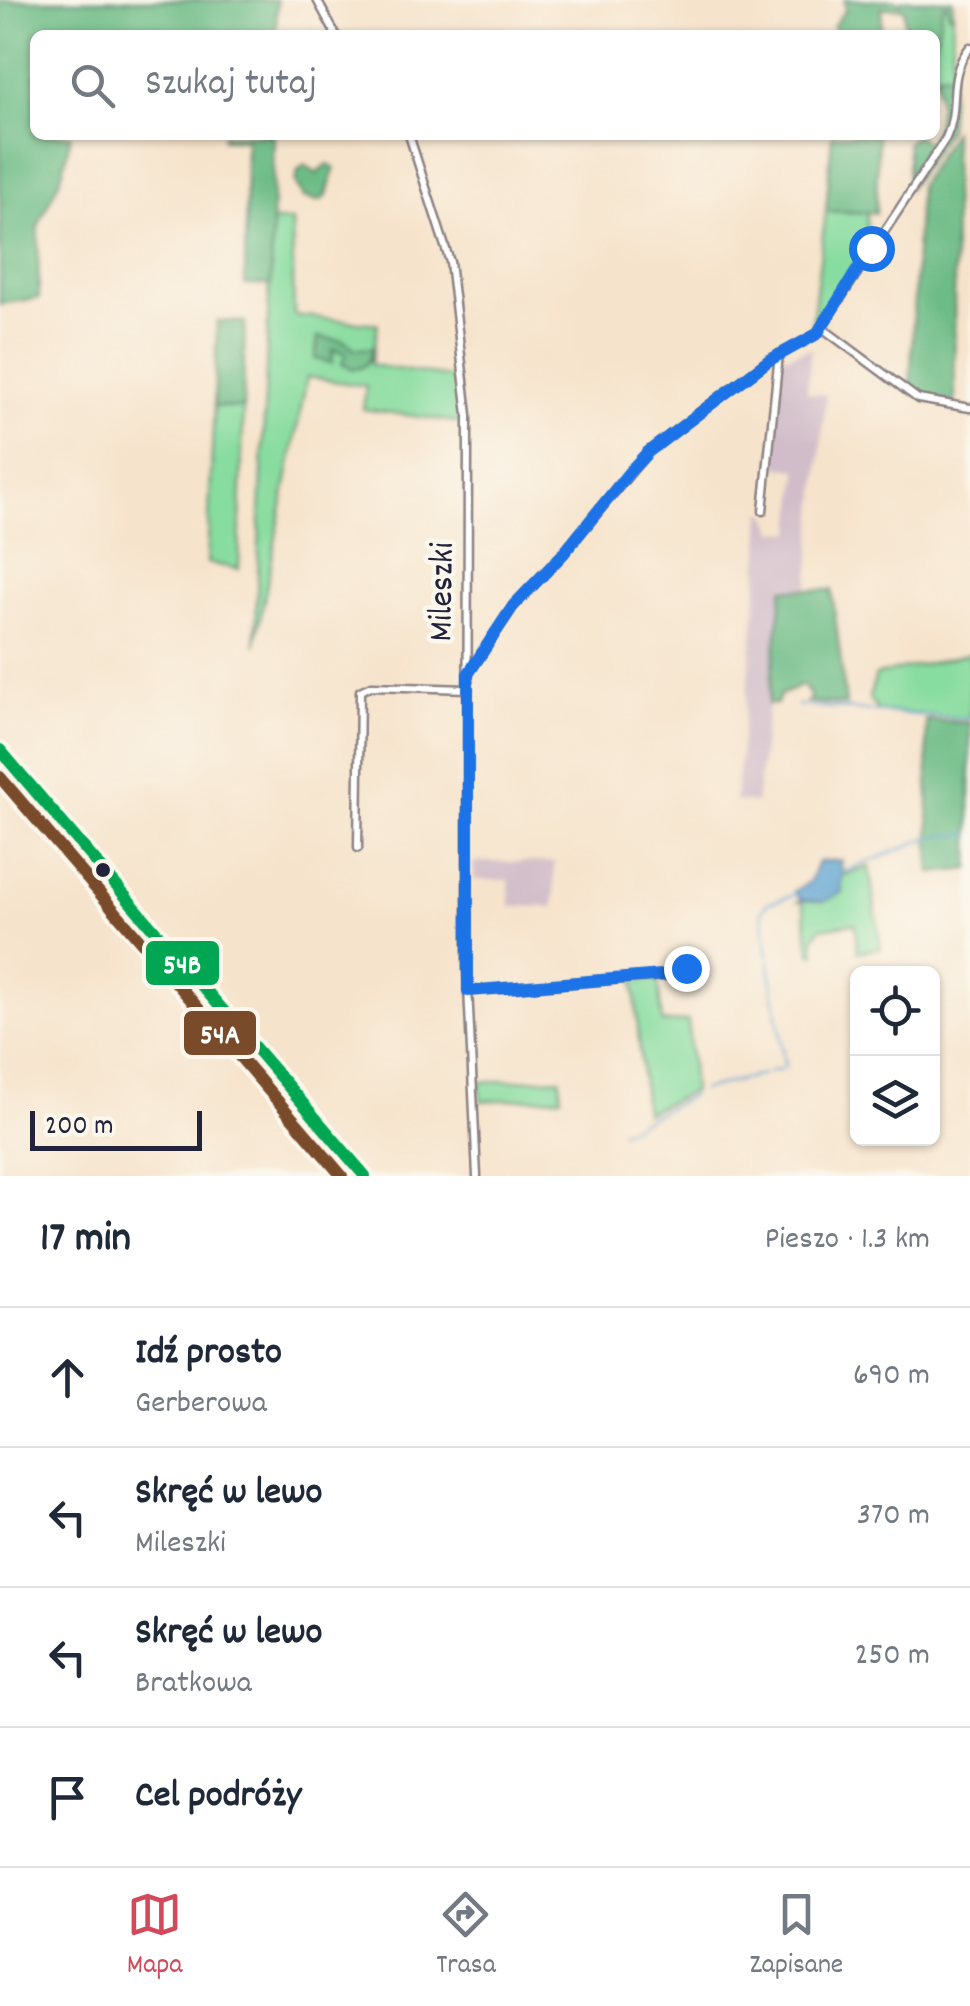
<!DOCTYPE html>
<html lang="pl">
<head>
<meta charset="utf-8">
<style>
  :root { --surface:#fff; --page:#f2f2f3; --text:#1f2937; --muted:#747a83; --line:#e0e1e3; --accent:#d1495b }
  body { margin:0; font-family:Dekko,sans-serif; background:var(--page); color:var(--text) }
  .controls { position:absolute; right:30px; bottom:30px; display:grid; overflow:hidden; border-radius:15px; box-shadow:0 2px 8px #0004 }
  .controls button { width:90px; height:90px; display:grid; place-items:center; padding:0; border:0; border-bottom:2px solid var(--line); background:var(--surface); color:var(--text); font:50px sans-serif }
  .scale { position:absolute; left:30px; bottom:25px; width:172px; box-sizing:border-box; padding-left:10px; border:5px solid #22223b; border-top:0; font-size:28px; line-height:35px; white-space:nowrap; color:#22223b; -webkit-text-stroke:8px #fbf7ec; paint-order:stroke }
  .stop { position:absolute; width:30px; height:30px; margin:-22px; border:8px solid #1a73e8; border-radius:50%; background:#fff }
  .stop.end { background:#1a73e8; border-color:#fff; box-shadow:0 2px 10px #0008 }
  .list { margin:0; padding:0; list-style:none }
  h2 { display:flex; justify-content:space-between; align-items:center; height:130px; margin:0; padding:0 40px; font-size:42px }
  h2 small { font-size:32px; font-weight:400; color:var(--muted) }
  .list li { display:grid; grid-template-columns:65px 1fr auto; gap:30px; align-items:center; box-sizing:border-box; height:140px; padding:0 40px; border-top:2px solid var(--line) }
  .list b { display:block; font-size:38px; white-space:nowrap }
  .list p { margin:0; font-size:32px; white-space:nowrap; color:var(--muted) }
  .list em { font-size:32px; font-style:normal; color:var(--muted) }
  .icon { flex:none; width:55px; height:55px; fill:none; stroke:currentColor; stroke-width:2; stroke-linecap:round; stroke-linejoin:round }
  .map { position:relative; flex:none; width:970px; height:1176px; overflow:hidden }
  .search { position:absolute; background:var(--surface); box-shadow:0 2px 8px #0004; left:30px; right:30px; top:30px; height:110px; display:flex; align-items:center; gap:25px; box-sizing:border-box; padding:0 35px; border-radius:15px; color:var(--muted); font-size:38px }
  .sheet { height:690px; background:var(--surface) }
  nav { display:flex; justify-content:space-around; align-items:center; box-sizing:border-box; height:140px; border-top:2px solid var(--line); background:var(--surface); font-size:28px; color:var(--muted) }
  nav a { display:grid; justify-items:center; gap:5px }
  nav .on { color:var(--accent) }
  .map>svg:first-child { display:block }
  .industrial { fill:#d1bdc9 }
  .green { fill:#87dc9f; stroke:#547f6d; stroke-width:2.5 }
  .forest { fill:#6dbc86; stroke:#486f60; stroke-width:2.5 }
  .water { fill:#5aa1d0; stroke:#3e6286; stroke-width:2.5 }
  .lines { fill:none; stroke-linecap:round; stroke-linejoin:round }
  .stream { stroke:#5aa1d0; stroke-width:2.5 }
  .street-casing { stroke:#8c8283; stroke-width:11 }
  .secondary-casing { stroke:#8c8283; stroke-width:14 }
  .street { stroke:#fff; stroke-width:6 }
  .secondary { stroke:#f7e8c3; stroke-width:9 }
  .bus-1-casing { stroke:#fbf7ec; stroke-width:20 }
  .bus-2-casing { stroke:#fbf7ec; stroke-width:20 }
  .bus-1 { stroke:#00a651; stroke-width:12 }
  .bus-2 { stroke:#7a4b2a; stroke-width:12 }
  .route { stroke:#1a73e8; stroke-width:12 }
  .bus-dot { fill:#22223b; stroke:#fbf7ec; stroke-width:4 }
  .labels { text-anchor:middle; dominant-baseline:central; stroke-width:9; stroke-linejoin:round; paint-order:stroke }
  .street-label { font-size:35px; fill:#22223b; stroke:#fbf7ec }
  .line-badge { stroke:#fbf7ec; stroke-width:4 }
  .badge-label { font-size:28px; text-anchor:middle; font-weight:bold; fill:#fff }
</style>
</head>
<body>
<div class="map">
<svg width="970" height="1176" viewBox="0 0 970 1176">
  <rect width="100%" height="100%" fill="#fbf7ec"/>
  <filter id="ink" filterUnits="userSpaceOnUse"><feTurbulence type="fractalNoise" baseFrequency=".01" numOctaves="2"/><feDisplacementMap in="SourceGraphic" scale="20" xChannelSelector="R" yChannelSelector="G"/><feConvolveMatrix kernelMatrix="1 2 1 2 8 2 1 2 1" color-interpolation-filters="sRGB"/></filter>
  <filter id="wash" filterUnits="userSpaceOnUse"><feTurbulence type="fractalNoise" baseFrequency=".0048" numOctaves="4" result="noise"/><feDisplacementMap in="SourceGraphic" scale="40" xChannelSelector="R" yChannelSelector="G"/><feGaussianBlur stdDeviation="2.25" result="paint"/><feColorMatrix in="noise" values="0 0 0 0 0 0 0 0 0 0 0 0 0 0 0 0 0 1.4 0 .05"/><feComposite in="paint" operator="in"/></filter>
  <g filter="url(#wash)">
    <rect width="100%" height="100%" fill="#f6e3cb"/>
    <!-- industrial -->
    <g class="industrial">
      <polygon points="811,348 807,393 826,395 808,590 783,589 756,803 735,801 757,598 762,512 767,513 774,531 793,532 798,469 770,466 782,357"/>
      <polygon points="473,862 554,862 554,907 510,906 509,880 474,880"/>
    </g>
    <!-- green -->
    <g class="green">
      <polygon points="943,4 947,4 949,13 953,14 952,73 938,74 935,80 935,38"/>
      <polygon points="826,211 867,213 867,240 859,260 811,331"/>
      <polygon points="272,221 292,221 294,315 378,324 371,365 456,378 463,423 363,409 366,386 307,377 255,646"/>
      <polygon points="214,406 243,408 239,569 207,563"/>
      <polygon points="970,654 970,719 878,711 869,698 876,675"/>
      <polygon points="869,867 881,948 858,952 855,923 821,928 814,937 815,954 811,954 803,903 798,902 806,898 824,902 841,889 842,876"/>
      <polygon points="658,979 662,1023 688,1021 693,1091 645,1113 634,981"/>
      <polygon points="560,1078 561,1097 481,1101 480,1082"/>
    </g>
    <!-- forest -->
    <g class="forest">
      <polygon points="0,0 277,0 276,35 35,35 35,135 71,135 62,174 38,226 39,298 0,304"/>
      <polygon points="844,0 895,0 900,3 902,0 953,0 953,14 949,14 947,4 943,5 935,46 935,35 905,35 904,8 882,8 881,35 834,35 834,25 846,9"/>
      <path d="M952,73L948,129L908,189L907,142L916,135L927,143C935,132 938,114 938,98C937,87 934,84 938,74Z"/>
      <polygon points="953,131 955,404 910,391 919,185"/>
      <polygon points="223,135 274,135 271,285 245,285 246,140 223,139"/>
      <polygon points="832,135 878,135 876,213 826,211"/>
      <polygon points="328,164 335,168 326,197 319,201 303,197 295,182 298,171 305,165 317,174"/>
      <polygon points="217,321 245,322 243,408 214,406"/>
      <path d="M318,337L344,341L356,349L373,348C370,360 366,369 352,369L342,364L346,353L333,350L332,363L315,359Z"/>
      <polygon points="783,589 832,590 846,705 807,702 811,697 803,685 780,695 777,704 768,704"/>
      <polygon points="926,720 970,723 970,869 931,873"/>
    </g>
    <!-- water -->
    <polygon class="water" points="841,860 842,892 824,902 801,900 794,891 810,881 818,862"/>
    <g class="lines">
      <!-- stream -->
      <g class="stream">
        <polyline points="798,705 970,719"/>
        <polyline points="842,873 930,837 970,834"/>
        <polyline points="768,956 762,912 766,904 797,894"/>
        <polyline points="769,961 785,1068"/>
        <polyline points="768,1072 781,1069"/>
        <polyline points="702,1090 763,1074"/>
        <polyline points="620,1132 691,1096"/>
      </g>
    </g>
  </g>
  <g filter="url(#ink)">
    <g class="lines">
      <defs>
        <g id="street">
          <polyline points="317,0 336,35"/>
          <polyline points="409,135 450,262 468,415 467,967 477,1176"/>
          <polyline points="821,327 918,399 970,408"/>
          <polyline points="763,511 779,354"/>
          <path d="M469,673L513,607L564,553L648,452L768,361L817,334L946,138C961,106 945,78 970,47"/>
          <polyline points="358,848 360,691 371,686 468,689"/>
          <polyline points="468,991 674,975 686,968"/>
        </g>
        <polyline id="secondary" points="0,750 365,1176"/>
      </defs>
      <!-- street casing -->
      <use href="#street" class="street-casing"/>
      <!-- secondary casing -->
      <use href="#secondary" class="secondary-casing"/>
      <!-- street -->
      <use href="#street" class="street"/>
      <!-- secondary -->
      <use href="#secondary" class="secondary"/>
      <defs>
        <polyline id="bus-1" points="0,750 365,1176"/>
        <polyline id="bus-2" points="0,777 342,1176"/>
      </defs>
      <!-- bus-1 casing -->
      <use href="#bus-1" class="bus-1-casing"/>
      <!-- bus-2 casing -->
      <use href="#bus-2" class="bus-2-casing"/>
      <!-- bus-1 -->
      <use href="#bus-1" class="bus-1"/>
      <!-- bus-2 -->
      <use href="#bus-2" class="bus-2"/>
    </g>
  </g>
  <g class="lines" filter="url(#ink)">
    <!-- route -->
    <polyline class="route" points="686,968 674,974 468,991 468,674 513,606 564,553 630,471 648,452 768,361 817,334 871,248"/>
  </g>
  <!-- markers -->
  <circle class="bus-dot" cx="103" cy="870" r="9"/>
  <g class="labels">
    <!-- street labels -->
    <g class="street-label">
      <text transform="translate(444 592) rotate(-89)">Mileszki</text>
    </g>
  </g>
  <g class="line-badge">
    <rect x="144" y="939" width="77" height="48" rx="10" fill="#00a651"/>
    <rect x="182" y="1009" width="76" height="48" rx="10" fill="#7a4b2a"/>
  </g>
  <g class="badge-label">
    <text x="182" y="973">54B</text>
    <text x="220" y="1043">54A</text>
  </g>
</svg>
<div class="controls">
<button><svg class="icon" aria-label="locate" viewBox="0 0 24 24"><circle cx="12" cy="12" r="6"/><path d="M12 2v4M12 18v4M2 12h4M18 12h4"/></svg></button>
<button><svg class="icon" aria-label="layers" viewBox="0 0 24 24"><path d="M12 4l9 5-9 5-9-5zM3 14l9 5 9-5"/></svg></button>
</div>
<div class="scale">200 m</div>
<div class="stop" style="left:871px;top:248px"></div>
<div class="stop end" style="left:686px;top:968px"></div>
<div class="search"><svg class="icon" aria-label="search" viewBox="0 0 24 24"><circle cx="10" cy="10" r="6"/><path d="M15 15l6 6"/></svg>Szukaj tutaj</div>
</div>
<section class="sheet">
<h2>17 min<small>Pieszo · 1.3 km</small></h2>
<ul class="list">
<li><svg class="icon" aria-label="ahead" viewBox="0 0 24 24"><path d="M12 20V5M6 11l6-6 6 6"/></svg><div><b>Idź prosto</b><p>Gerberowa</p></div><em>690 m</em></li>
<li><svg class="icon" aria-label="left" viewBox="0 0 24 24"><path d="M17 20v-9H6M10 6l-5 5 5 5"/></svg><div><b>Skręć w lewo</b><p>Mileszki</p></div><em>370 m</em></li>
<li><svg class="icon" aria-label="left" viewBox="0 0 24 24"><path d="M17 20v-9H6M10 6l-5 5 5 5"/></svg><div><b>Skręć w lewo</b><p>Bratkowa</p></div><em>250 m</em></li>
<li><svg class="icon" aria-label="arrive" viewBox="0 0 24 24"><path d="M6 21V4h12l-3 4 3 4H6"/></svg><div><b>Cel podróży</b></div></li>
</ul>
</section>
<nav>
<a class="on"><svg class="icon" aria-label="map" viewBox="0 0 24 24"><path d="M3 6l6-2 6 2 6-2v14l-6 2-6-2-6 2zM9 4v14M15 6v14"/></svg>Mapa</a>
<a><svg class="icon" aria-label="directions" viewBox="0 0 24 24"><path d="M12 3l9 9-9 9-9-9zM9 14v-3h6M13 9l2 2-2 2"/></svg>Trasa</a>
<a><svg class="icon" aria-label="saved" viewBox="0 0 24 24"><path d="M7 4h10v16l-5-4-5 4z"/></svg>Zapisane</a>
</nav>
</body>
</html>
